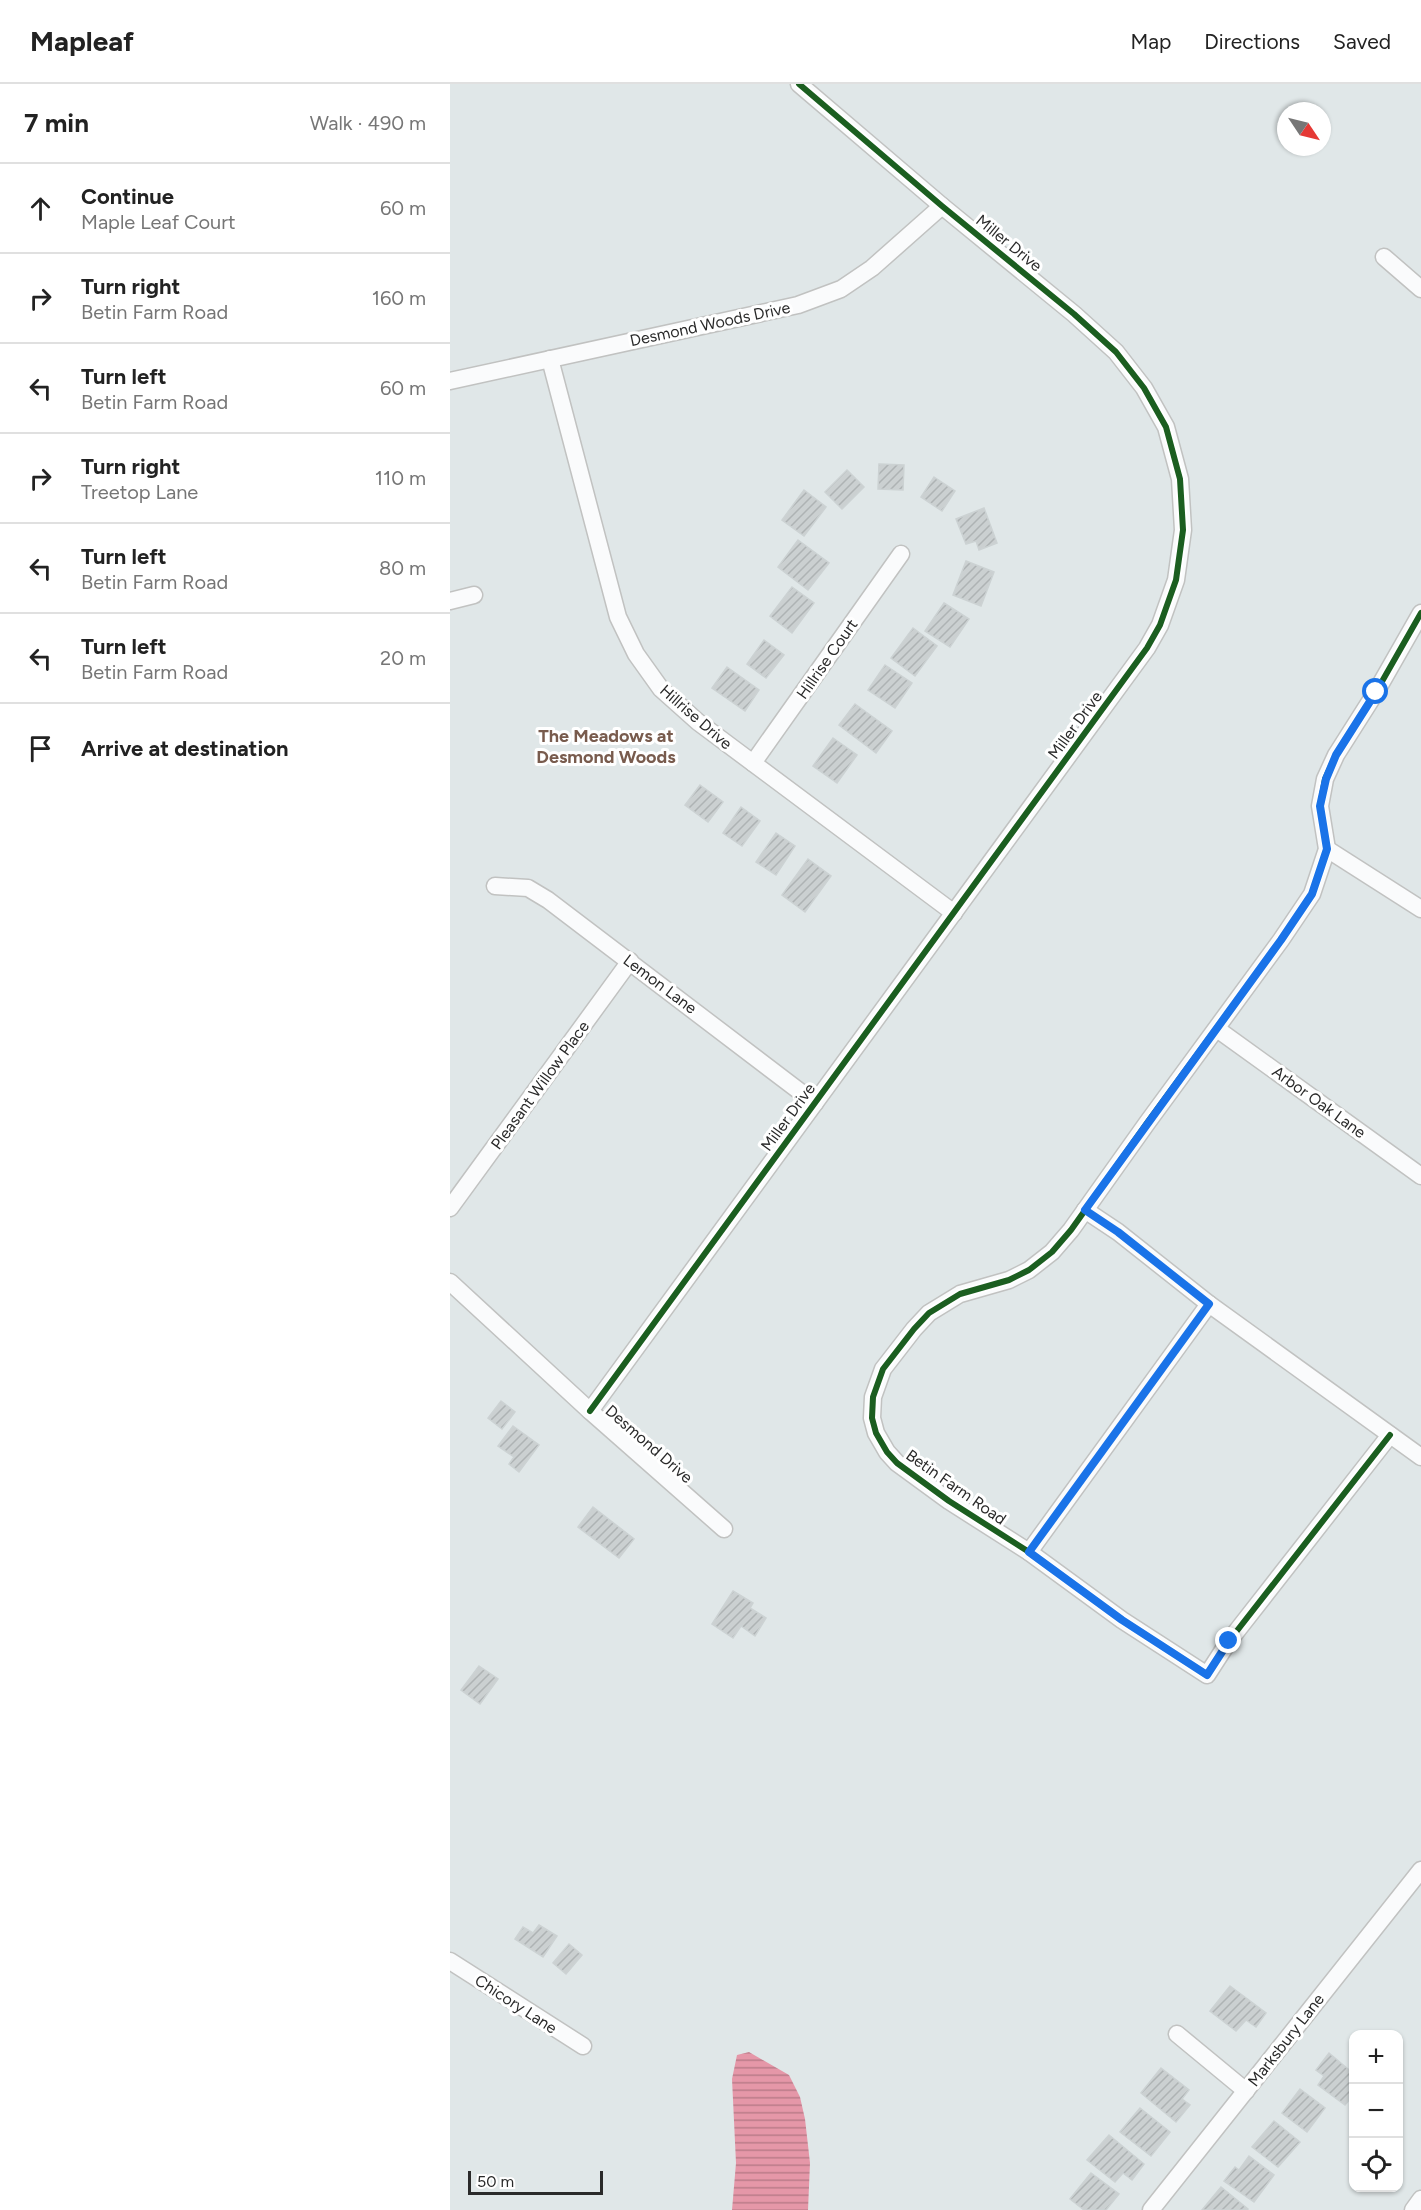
<!DOCTYPE html>
<html lang="en">
<head>
<meta charset="utf-8">
<style>
  :root { --surface:#fff; --page:#f2f2f2; --text:#222; --muted:#767676; --line:#e0e0e0 }
  body { margin:0; font-family:Figtree,sans-serif; background:var(--page); color:var(--text) }
  .controls { position:absolute; right:18px; bottom:18px; display:grid; overflow:hidden; border-radius:12px; box-shadow:0 2px 4px #0004 }
  .controls button { width:54px; height:54px; display:grid; place-items:center; padding:0; border:0; border-bottom:2px solid var(--line); background:var(--surface); color:var(--text); font:30px sans-serif }
  .compass { position:absolute; left:827px; top:18px; width:54px; height:54px; border-radius:50%; background:var(--surface); box-shadow:0 2px 4px #0004; rotate:125deg }
  .scale { position:absolute; left:18px; bottom:15px; width:135px; box-sizing:border-box; padding-left:6px; border:3px solid #2a2a2a; border-top:0; font-size:16px; line-height:21px; white-space:nowrap; color:#2a2a2a; -webkit-text-stroke:4px #fff; paint-order:stroke }
  .stop { position:absolute; width:18px; height:18px; margin:-14px; border:4px solid #1a73e8; border-radius:50%; background:#fff }
  .stop.end { background:#1a73e8; border-color:#fff; box-shadow:0 2px 6px #0008 }
  .list { margin:0; padding:0; list-style:none }
  h2 { display:flex; justify-content:space-between; align-items:center; height:78px; margin:0; padding:0 24px; font-size:26px }
  h2 small { font-size:20px; font-weight:400; color:var(--muted) }
  .list li { display:grid; grid-template-columns:39px 1fr auto; gap:18px; align-items:center; box-sizing:border-box; height:90px; padding:0 24px; border-top:2px solid var(--line) }
  .list b { display:block; font-size:22px; white-space:nowrap }
  .list p { margin:0; font-size:20px; white-space:nowrap; color:var(--muted) }
  .list em { font-size:20px; font-style:normal; color:var(--muted) }
  .icon { flex:none; width:33px; height:33px; fill:none; stroke:currentColor; stroke-width:2; stroke-linecap:round; stroke-linejoin:round }
  .map { position:relative; flex:none; width:971px; height:2126px; overflow:hidden }
  header { display:flex; align-items:center; gap:36px; box-sizing:border-box; height:84px; padding:0 30px; background:var(--surface); border-bottom:2px solid var(--line) }
  header strong { font-size:28px }
  nav { display:flex; gap:33px; margin-inline-start:auto; font-size:21px }
  main { display:flex }
  aside { flex:1; background:var(--surface) }
  .map>svg:first-child { display:block }
  .water { fill:url(#water-rules) }
  .building { fill:url(#building-hatch); stroke:#ccd2d3; stroke-width:1.5 }
  .lines { fill:none; stroke-linecap:round; stroke-linejoin:round }
  .minor-casing { stroke:#c1c2c1; stroke-width:19 }
  .minor { stroke:#fafbfc; stroke-width:16 }
  .cycleway-casing { stroke:#fff; stroke-width:10 }
  .cycleway { stroke:#1b5e20; stroke-width:6 }
  .route { stroke:#1a73e8; stroke-width:8 }
  .labels { text-anchor:middle; dominant-baseline:central; stroke-width:6; stroke-linejoin:round; paint-order:stroke }
  .street-label { font-size:16px; fill:#2a2a2a; stroke:#fff }
  .neighbourhood-label { font-size:18px; font-weight:bold; fill:#785b4d; stroke:#fff }
</style>
</head>
<body>
<header>
<strong>Mapleaf</strong>
<nav><a>Map</a><a>Directions</a><a>Saved</a></nav>
</header>
<main>
<aside>
<h2>7 min<small>Walk · 490 m</small></h2>
<ul class="list">
<li><svg class="icon" aria-label="ahead" viewBox="0 0 24 24"><path d="M12 20V5M6 11l6-6 6 6"/></svg><div><b>Continue</b><p>Maple Leaf Court</p></div><em>60 m</em></li>
<li><svg class="icon" aria-label="right" viewBox="0 0 24 24"><path d="M7 20v-9h11M14 6l5 5-5 5"/></svg><div><b>Turn right</b><p>Betin Farm Road</p></div><em>160 m</em></li>
<li><svg class="icon" aria-label="left" viewBox="0 0 24 24"><path d="M17 20v-9H6M10 6l-5 5 5 5"/></svg><div><b>Turn left</b><p>Betin Farm Road</p></div><em>60 m</em></li>
<li><svg class="icon" aria-label="right" viewBox="0 0 24 24"><path d="M7 20v-9h11M14 6l5 5-5 5"/></svg><div><b>Turn right</b><p>Treetop Lane</p></div><em>110 m</em></li>
<li><svg class="icon" aria-label="left" viewBox="0 0 24 24"><path d="M17 20v-9H6M10 6l-5 5 5 5"/></svg><div><b>Turn left</b><p>Betin Farm Road</p></div><em>80 m</em></li>
<li><svg class="icon" aria-label="left" viewBox="0 0 24 24"><path d="M17 20v-9H6M10 6l-5 5 5 5"/></svg><div><b>Turn left</b><p>Betin Farm Road</p></div><em>20 m</em></li>
<li><svg class="icon" aria-label="arrive" viewBox="0 0 24 24"><path d="M6 21V4h12l-3 4 3 4H6"/></svg><div><b>Arrive at destination</b></div></li>
</ul>
</aside>
<div class="map">
<svg width="971" height="2126" viewBox="0 0 971 2126">
  <defs>
    <pattern id="water-rules" width="6" height="5" patternUnits="userSpaceOnUse" patternTransform="scale(1.5)"><rect width="6" height="5" fill="#e597a8"/><path d="M0 2.5h6" fill="none" stroke="#ba7b89"/></pattern>
    <pattern id="building-hatch" width="6" height="6" patternUnits="userSpaceOnUse" patternTransform="scale(1.5)"><rect width="6" height="6" fill="#cbd0d1"/><path d="M-1 1l2-2M0 6l6-6M5 7l2-2" fill="none" stroke="#aeb3b4"/></pattern>
  </defs>
  <rect width="100%" height="100%" fill="#e0e7e8"/>
  <!-- water -->
  <polygon class="water" points="299,1968 339,1991 350,2013 355,2035 360,2079 358,2126 282,2126 286,2079 282,1995 287,1971"/>
  <!-- building -->
  <g class="building">
    <polygon points="429,380 454,381 453,406 428,405"/>
    <polygon points="397,386 414,403 392,425 375,408"/>
    <polygon points="484,393 505,407 492,427 471,413"/>
    <polygon points="354,406 376,423 354,452 332,436"/>
    <polygon points="534,424 547,459 529,466 526,457 516,460 506,435"/>
    <polygon points="348,456 379,479 358,506 328,483"/>
    <polygon points="516,477 544,488 531,522 503,511"/>
    <polygon points="342,503 364,519 342,549 320,532"/>
    <polygon points="494,519 519,535 500,563 475,547"/>
    <polygon points="463,544 487,562 465,592 441,574"/>
    <polygon points="314,556 334,571 316,594 297,580"/>
    <polygon points="435,581 462,599 445,624 418,606"/>
    <polygon points="277,583 309,606 295,627 262,604"/>
    <polygon points="405,620 442,647 426,669 389,641"/>
    <polygon points="383,654 407,671 387,699 363,682"/>
    <polygon points="250,701 273,718 258,738 235,721"/>
    <polygon points="291,723 310,737 292,762 273,749"/>
    <polygon points="326,749 345,762 326,791 306,778"/>
    <polygon points="358,775 381,792 355,828 332,811"/>
    <polygon points="51,1317 65,1328 52,1345 38,1334"/>
    <polygon points="63,1342 89,1361 69,1388 59,1380 64,1373 48,1362"/>
    <polygon points="143,1423 184,1455 169,1474 128,1443"/>
    <polygon points="283,1507 303,1519 300,1524 316,1534 305,1552 291,1542 283,1554 262,1540"/>
    <polygon points="29,1582 48,1595 30,1620 11,1606"/>
    <polygon points="89,1841 107,1852 93,1873 65,1855 73,1843 83,1849"/>
    <polygon points="119,1860 132,1871 116,1890 103,1879"/>
    <polygon points="780,1902 816,1929 806,1943 796,1936 786,1947 760,1927"/>
    <polygon points="879,1969 904,1990 904,2010 895,2021 868,2001 874,1992 866,1986"/>
    <polygon points="711,1984 739,2006 732,2015 740,2021 726,2038 691,2009"/>
    <polygon points="850,2005 875,2024 857,2048 832,2029"/>
    <polygon points="690,2024 720,2048 701,2072 670,2048"/>
    <polygon points="824,2037 850,2058 828,2083 802,2063"/>
    <polygon points="659,2051 694,2080 682,2096 673,2089 665,2098 637,2076"/>
    <polygon points="799,2072 824,2091 804,2118 774,2097 785,2083 789,2086"/>
    <polygon points="641,2089 669,2110 656,2126 634,2126 620,2115"/>
    <polygon points="771,2103 798,2125 797,2126 752,2126"/>
  </g>
  <g class="lines">
    <defs>
      <g id="minor">
        <polyline points="934,173 971,205"/>
        <polyline points="100,275 168,533 186,570 211,605 248,638 504,829"/>
        <polyline points="0,297 348,221 391,205 422,184 492,122"/>
        <polyline points="0,517 24,511"/>
        <polyline points="303,679 451,470"/>
        <polyline points="877,765 971,825"/>
        <polyline points="45,802 78,804 98,816 365,1019"/>
        <polyline points="767,945 971,1092"/>
        <polyline points="0,1124 180,877"/>
        <polyline points="635,1126 668,1148 759,1220 971,1373"/>
        <polyline points="0,1198 140,1327 274,1445"/>
        <polyline points="140,1327 697,564 710,541 726,496 733,446 730,395 716,343 694,304 666,268 624,230 492,122 349,0"/>
        <polyline points="940,1351 779,1557 757,1591 672,1536 579,1468 499,1417 447,1379 437,1368 426,1349 422,1334 423,1313 433,1285 464,1245 479,1229 510,1210 559,1196 579,1186 602,1168 621,1146 697,1039 831,856 862,810 877,765 870,722 875,695 886,671 926,608 971,529"/>
        <polyline points="579,1468 759,1220"/>
        <polyline points="0,1877 133,1962"/>
        <polyline points="727,1950 796,2007"/>
        <polyline points="701,2126 971,1786"/>
        <polyline points="963,2126 971,2115"/>
      </g>
    </defs>
    <!-- minor casing -->
    <use href="#minor" class="minor-casing"/>
    <!-- minor -->
    <use href="#minor" class="minor"/>
    <defs>
      <g id="cycleway">
        <polyline points="140,1327 697,564 710,541 726,496 733,446 730,395 716,343 694,304 666,268 624,230 492,122 349,0"/>
        <polyline points="940,1351 779,1557 757,1591 672,1536 579,1468 499,1417 447,1379 437,1368 426,1349 422,1334 423,1313 433,1285 464,1245 479,1229 510,1210 559,1196 579,1186 602,1168 621,1146 697,1039 831,856 862,810 877,765 870,722 875,695 886,671 926,608 971,529"/>
      </g>
    </defs>
    <!-- cycleway casing -->
    <use href="#cycleway" class="cycleway-casing"/>
    <!-- cycleway -->
    <use href="#cycleway" class="cycleway"/>
  </g>
  <g class="lines">
    <!-- route -->
    <polyline class="route" points="779,1557 757,1591 672,1536 579,1468 759,1220 668,1148 635,1126 831,856 862,810 877,765 870,722 876,695 886,671 926,608"/>
  </g>
  <g class="labels">
    <!-- street labels -->
    <g class="street-label">
      <text transform="translate(559 159) rotate(39)">Miller Drive</text>
      <text transform="translate(260 240) rotate(-12)">Desmond Woods Drive</text>
      <text transform="translate(377 575) rotate(-55)">Hillrise Court</text>
      <text transform="translate(246 633) rotate(41)">Hillrise Drive</text>
      <text transform="translate(625 641) rotate(-54)">Miller Drive</text>
      <text transform="translate(210 900) rotate(37)">Lemon Lane</text>
      <text transform="translate(90 1001) rotate(-54)">Pleasant Willow Place</text>
      <text transform="translate(869 1018) rotate(36)">Arbor Oak Lane</text>
      <text transform="translate(338 1033) rotate(-54)">Miller Drive</text>
      <text transform="translate(199 1360) rotate(41)">Desmond Drive</text>
      <text transform="translate(506 1403) rotate(35)">Betin Farm Road</text>
      <text transform="translate(66 1920) rotate(33)">Chicory Lane</text>
      <text transform="translate(836 1956) rotate(-52)">Marksbury Lane</text>
    </g>
    <!-- neighbourhood labels -->
    <g class="neighbourhood-label">
      <text x="156" y="652">The Meadows at<tspan x="156" dy="21">Desmond Woods</tspan></text>
    </g>
  </g>
</svg>
<div class="controls">
<button>+</button>
<button>−</button>
<button><svg class="icon" aria-label="locate" viewBox="0 0 24 24"><circle cx="12" cy="12" r="6"/><path d="M12 2v4M12 18v4M2 12h4M18 12h4"/></svg></button>
</div>
<svg class="compass" viewBox="-18 -18 36 36"><path d="M0-13l5 13h-10z" fill="#e53935"/><path d="M0 13l5-13h-10z" fill="#767676"/></svg>
<div class="scale">50 m</div>
<div class="stop" style="left:926px;top:608px"></div>
<div class="stop end" style="left:779px;top:1557px"></div>
</div>
</main>
</body>
</html>
